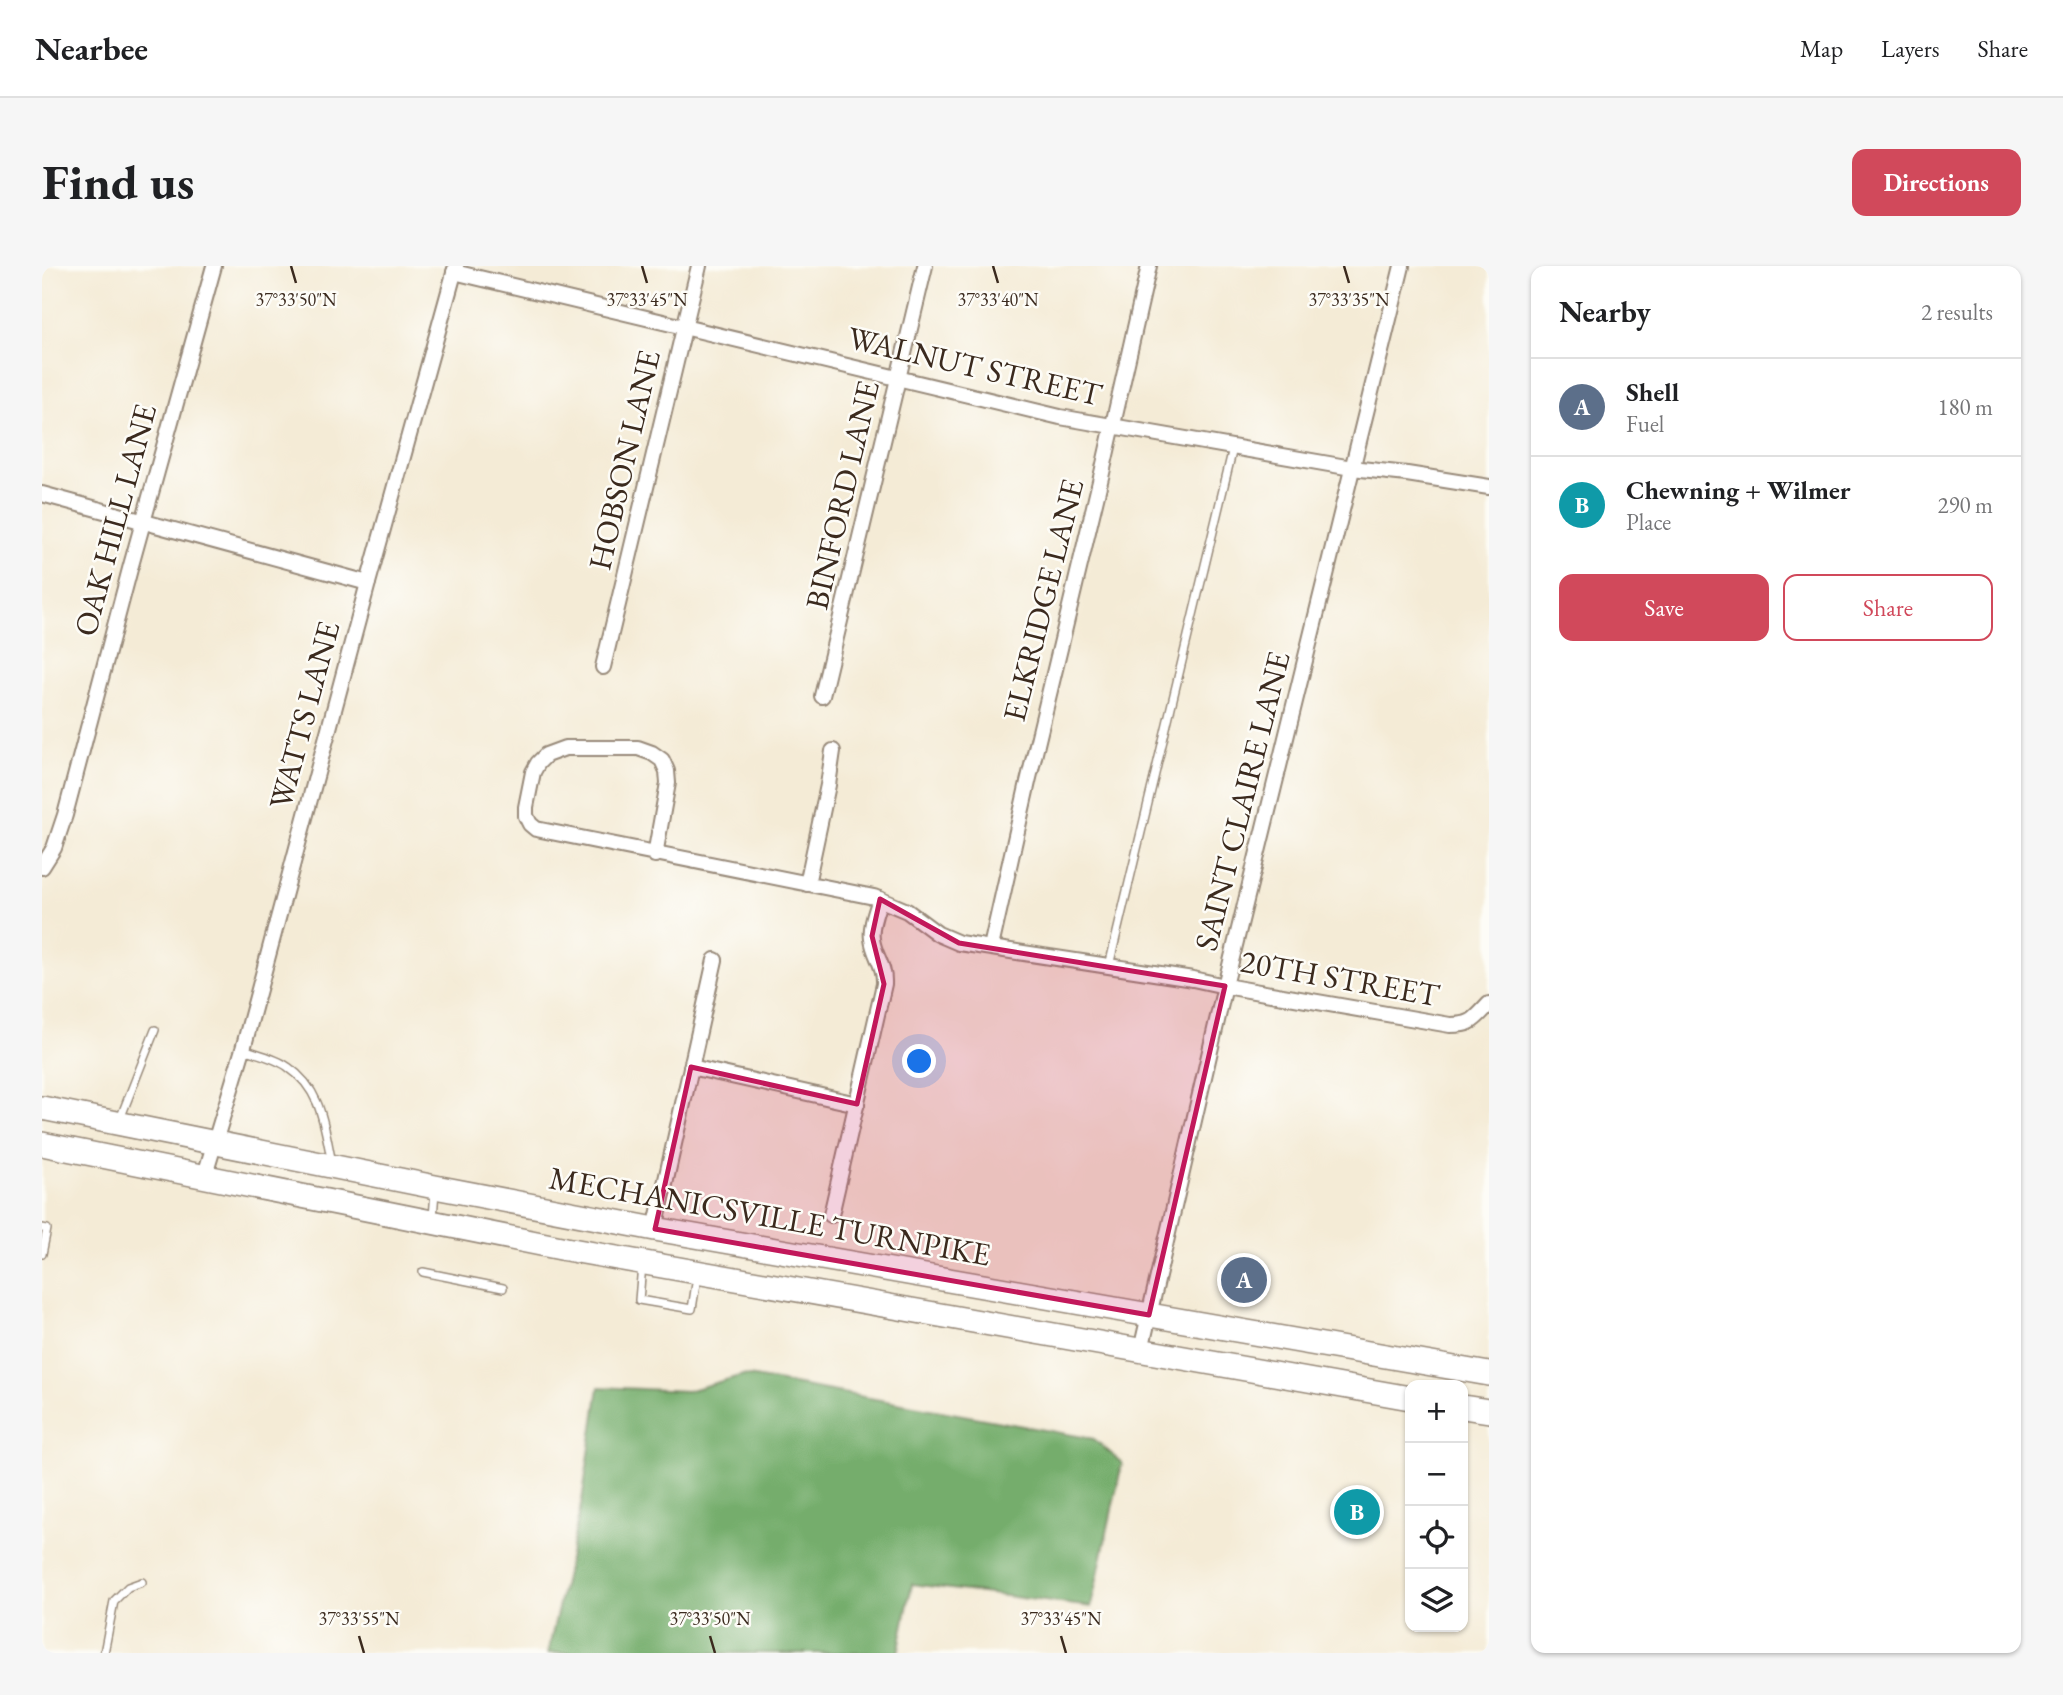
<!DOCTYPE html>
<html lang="en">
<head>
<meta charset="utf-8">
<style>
  :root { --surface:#fff; --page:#f6f6f6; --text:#202124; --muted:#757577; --line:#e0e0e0; --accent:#d1495b }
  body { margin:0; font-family:"EB Garamond",serif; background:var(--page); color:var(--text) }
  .controls { position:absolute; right:21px; bottom:21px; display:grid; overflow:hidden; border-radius:14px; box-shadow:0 2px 5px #0004 }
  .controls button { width:63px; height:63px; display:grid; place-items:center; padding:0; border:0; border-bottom:2px solid var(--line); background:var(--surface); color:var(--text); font:35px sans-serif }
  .you { position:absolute; left:878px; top:796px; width:24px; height:24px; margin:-18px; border:5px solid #fff; border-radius:50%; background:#1a73e8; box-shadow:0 0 0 10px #1a73e833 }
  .badge { display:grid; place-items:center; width:46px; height:46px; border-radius:50%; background:var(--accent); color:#fff; font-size:23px; font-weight:700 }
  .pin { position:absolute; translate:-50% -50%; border:4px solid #fff; box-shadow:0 2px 7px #0006 }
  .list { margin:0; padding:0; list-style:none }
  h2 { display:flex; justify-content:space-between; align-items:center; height:91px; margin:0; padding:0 28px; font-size:30px }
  h2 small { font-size:23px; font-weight:400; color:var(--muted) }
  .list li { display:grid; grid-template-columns:46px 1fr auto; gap:21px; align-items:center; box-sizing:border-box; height:98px; padding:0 28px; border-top:2px solid var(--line) }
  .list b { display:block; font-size:26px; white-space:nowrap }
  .list p { margin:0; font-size:23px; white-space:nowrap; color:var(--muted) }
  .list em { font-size:23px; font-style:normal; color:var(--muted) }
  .actions { display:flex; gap:14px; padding:21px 28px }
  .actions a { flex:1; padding:16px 0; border:2px solid var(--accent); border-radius:14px; text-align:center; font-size:24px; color:var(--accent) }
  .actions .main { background:var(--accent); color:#fff }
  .icon { flex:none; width:38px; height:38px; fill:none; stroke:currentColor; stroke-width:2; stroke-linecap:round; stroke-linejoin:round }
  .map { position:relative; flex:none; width:1447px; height:1387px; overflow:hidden; border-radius:14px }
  header { display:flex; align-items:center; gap:42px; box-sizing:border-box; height:98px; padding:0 35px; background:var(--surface); border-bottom:2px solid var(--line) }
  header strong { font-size:33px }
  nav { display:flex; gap:38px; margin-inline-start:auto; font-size:24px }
  .intro { display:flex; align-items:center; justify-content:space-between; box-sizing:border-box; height:168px; padding:0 42px }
  h1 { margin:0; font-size:49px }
  .button { padding:18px 32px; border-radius:14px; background:var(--accent); color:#fff; font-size:24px; font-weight:700 }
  main { display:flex; gap:42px; padding:0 42px }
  aside { flex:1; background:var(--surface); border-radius:14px; box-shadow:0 2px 5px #0004 }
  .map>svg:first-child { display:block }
  .forest { fill:#74ad6c; stroke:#586c45; stroke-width:2 }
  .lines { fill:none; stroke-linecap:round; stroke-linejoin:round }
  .service-casing { stroke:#988a7a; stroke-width:10 }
  .minor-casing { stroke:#988a7a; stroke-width:18 }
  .trunk-casing { stroke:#988a7a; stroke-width:26 }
  .service { stroke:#fff; stroke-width:7 }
  .minor { stroke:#fff; stroke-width:14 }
  .trunk { stroke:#fff; stroke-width:23 }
  .marked { fill:#c2185b; fill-opacity:0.2; stroke:#c2185b; stroke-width:5; stroke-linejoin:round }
  .ticks { fill:none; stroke:#3b2a1e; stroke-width:2.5 }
  .labels { text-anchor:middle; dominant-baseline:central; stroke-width:5; stroke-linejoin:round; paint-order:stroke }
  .street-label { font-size:32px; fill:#3b2a1e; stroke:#fdfcf7 }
  .ticks-label { font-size:18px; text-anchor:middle; fill:#3b2a1e; stroke:#fdfcf7; stroke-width:5; stroke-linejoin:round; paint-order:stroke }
</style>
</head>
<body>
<header>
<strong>Nearbee</strong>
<nav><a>Map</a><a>Layers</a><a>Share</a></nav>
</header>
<div class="intro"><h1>Find us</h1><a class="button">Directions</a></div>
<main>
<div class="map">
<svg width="1447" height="1387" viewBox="0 0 1447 1387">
  <rect width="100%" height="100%" fill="#fdfcf7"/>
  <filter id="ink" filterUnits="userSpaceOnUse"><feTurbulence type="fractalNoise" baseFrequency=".0143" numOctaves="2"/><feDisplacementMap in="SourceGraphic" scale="14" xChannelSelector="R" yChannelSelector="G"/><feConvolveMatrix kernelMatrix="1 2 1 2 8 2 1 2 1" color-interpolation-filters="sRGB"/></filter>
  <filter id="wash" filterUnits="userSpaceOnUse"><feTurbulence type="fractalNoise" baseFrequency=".00686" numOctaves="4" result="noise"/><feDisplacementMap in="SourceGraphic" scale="28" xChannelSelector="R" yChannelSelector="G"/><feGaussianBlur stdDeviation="1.57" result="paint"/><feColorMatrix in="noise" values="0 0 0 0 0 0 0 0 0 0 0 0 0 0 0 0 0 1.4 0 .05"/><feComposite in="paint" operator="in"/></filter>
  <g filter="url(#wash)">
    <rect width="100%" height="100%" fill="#f4ebd6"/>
    <!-- forest -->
    <polygon class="forest" points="701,1109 1052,1173 1080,1197 1049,1341 870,1318 856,1387 506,1387 540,1235 557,1121 645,1125"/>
  </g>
  <g filter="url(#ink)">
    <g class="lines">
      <defs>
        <g id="service">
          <polyline points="1067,700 1191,182"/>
          <path d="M201,783C215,788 234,792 246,801C280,824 282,860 290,897"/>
          <polyline points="78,853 113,764"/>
          <polyline points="391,952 393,925"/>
          <polyline points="0,962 5,963 0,988"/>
          <polyline points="600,999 597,1034 650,1043 655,1011"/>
          <polyline points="381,1006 461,1022"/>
          <polyline points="62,1387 72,1335 86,1321 100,1316"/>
        </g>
        <g id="minor">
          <polyline points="412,6 1018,151 1310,202 1365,208 1447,221"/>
          <polyline points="0,228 326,317"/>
          <polyline points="561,401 657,0"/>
          <polyline points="780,430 883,0"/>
          <path d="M613,589L626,517L625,505L620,494L610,487L596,482H523L504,489L496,497L491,506L484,541V550L488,558L494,563L832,631L865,645L896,668L917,677L1151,713L1183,720L1408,759C1430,759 1432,754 1447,738"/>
          <polyline points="0,601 12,582 23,549 88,303 172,0"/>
          <polyline points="765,618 786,519 791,485"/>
          <polyline points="949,681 986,516 1060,207 1107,0"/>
          <polyline points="649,801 815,838"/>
          <polyline points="162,912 201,783 326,317 414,0"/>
          <path d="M789,949L842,718C843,699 832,690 830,673C828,660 834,646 838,633"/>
          <polyline points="613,963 673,694"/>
          <polyline points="1099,1084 1183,720 1360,0"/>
        </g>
        <g id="trunk">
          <polyline points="0,842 393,921 613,963 1447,1108"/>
          <polyline points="0,878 524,983 1368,1132"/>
          <polyline points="1421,1141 1447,1145"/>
        </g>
      </defs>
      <!-- service casing -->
      <use href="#service" class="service-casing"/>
      <!-- minor casing -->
      <use href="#minor" class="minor-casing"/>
      <!-- trunk casing -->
      <use href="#trunk" class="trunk-casing"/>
      <!-- service -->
      <use href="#service" class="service"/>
      <!-- minor -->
      <use href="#minor" class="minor"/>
      <!-- trunk -->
      <use href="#trunk" class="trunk"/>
    </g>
  </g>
  <!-- marked area -->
  <path class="marked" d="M838,633L917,677L1183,720L1107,1049L613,963L649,801L815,838L842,718L830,670Z"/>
  <!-- ticks -->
  <path class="ticks" d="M249,0L254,17M600,0L605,17M951,0L956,17M1302,0L1307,17M317,1370L322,1387M668,1370L673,1387M1019,1370L1024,1387"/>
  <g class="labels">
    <!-- street labels -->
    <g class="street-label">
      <text transform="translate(933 100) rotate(13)">WALNUT STREET</text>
      <text transform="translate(582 194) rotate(-77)">HOBSON LANE</text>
      <text transform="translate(800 229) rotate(-77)">BINFORD LANE</text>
      <text transform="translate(73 254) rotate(-75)">OAK HILL LANE</text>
      <text transform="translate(1001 334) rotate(-76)">ELKRIDGE LANE</text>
      <text transform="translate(262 449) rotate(-75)">WATTS LANE</text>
      <text transform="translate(1200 535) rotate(-76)">SAINT CLAIRE LANE</text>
      <text transform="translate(1298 712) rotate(10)">20TH STREET</text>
      <text transform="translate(728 950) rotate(10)">MECHANICSVILLE TURNPIKE</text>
    </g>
  </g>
  <g class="ticks-label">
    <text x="1307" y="40">37°33'35"N</text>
    <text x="254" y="40">37°33'50"N</text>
    <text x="605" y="40">37°33'45"N</text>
    <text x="956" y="40">37°33'40"N</text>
    <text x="317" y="1359">37°33'55"N</text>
    <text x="668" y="1359">37°33'50"N</text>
    <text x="1019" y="1359">37°33'45"N</text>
  </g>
</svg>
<div class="controls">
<button>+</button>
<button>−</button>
<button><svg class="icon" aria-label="locate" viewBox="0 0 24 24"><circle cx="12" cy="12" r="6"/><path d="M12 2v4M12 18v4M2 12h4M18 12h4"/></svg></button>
<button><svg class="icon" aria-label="layers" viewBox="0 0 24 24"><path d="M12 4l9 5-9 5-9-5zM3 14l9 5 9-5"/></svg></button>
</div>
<div class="you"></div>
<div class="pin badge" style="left:1202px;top:1014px;background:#5c6f8a">A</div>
<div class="pin badge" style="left:1315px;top:1246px;background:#0f9aa8">B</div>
</div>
<aside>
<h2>Nearby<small>2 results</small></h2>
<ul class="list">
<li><span class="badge" style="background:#5c6f8a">A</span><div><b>Shell</b><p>Fuel</p></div><em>180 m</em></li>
<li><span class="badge" style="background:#0f9aa8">B</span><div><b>Chewning + Wilmer</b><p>Place</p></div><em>290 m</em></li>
</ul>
<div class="actions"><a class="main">Save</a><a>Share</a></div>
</aside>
</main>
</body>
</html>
